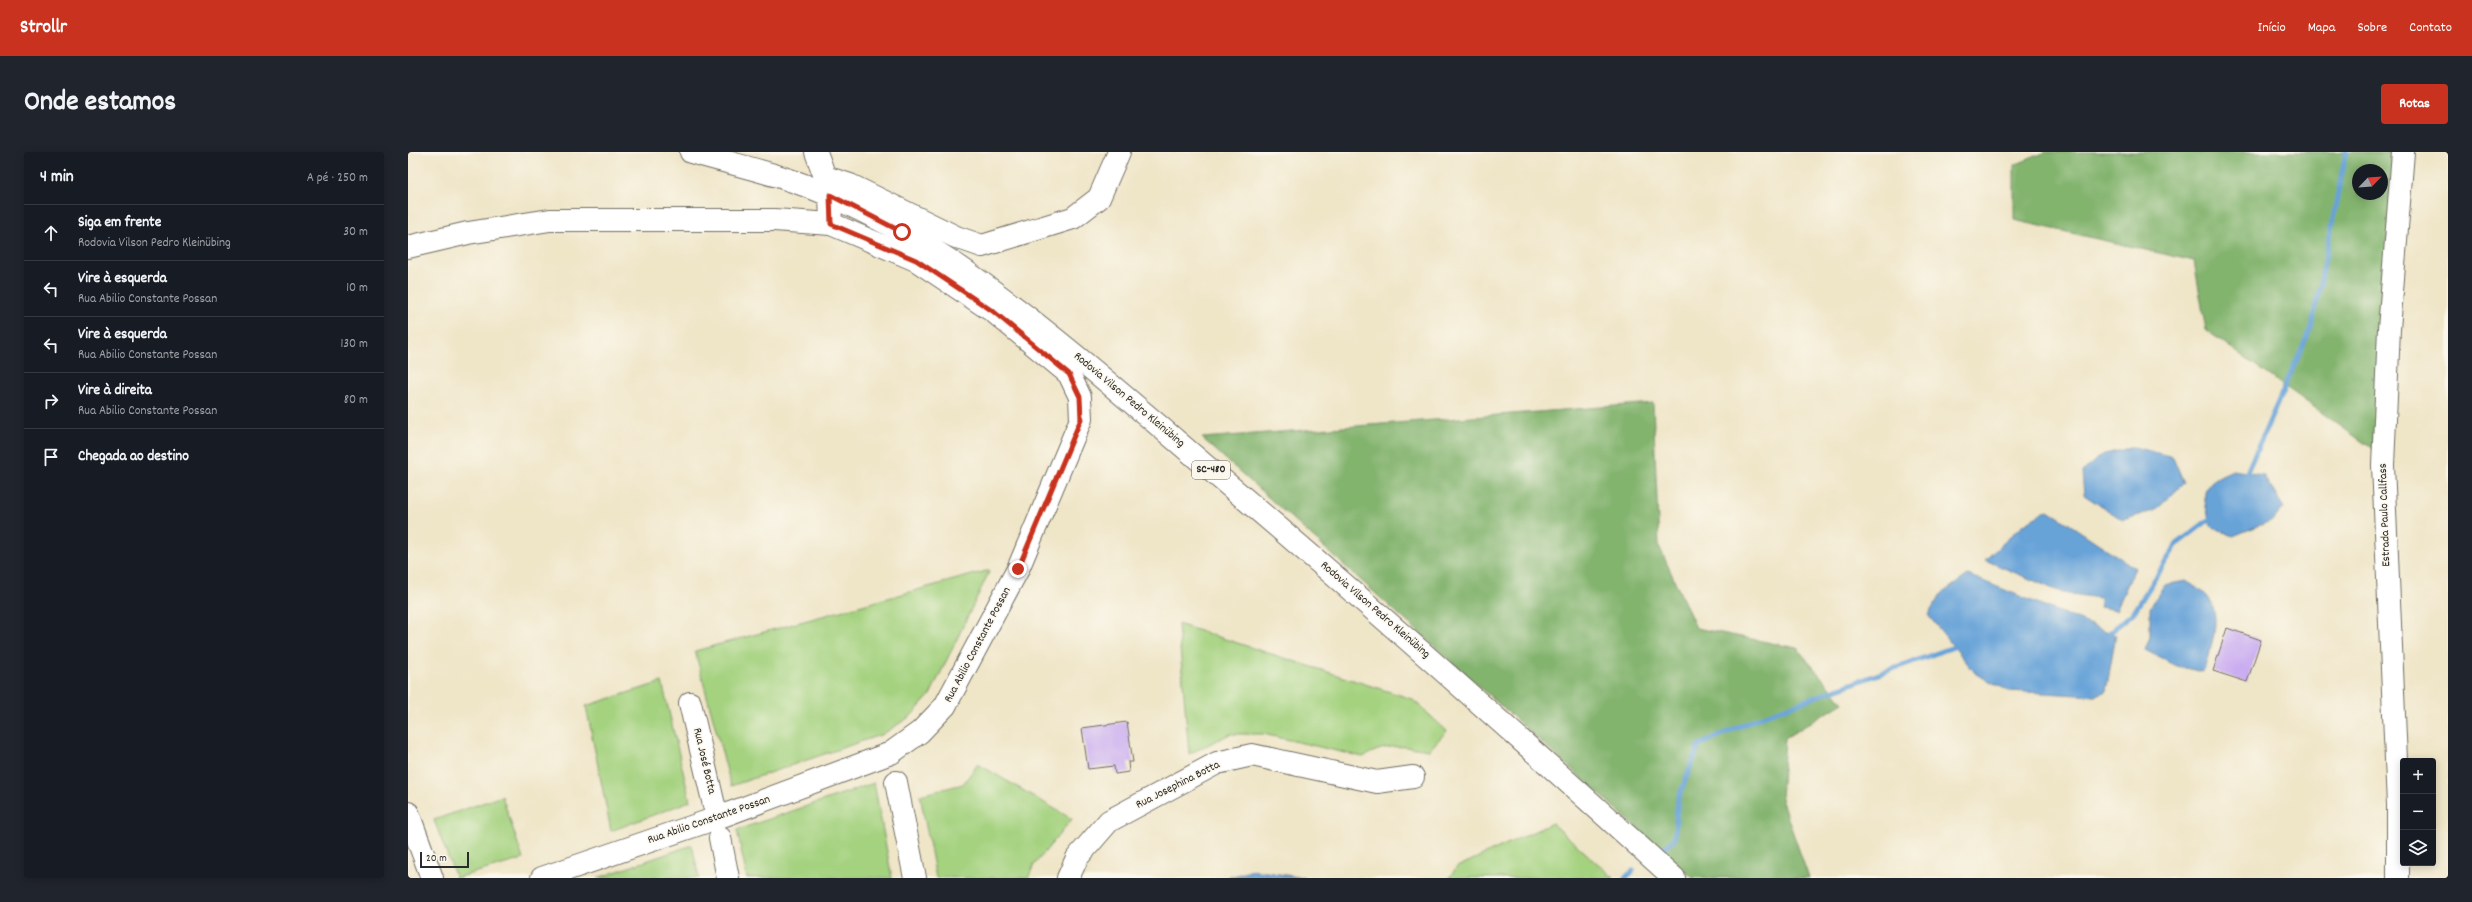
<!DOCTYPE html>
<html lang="pt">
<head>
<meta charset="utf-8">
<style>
  :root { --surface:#171b24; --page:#20242c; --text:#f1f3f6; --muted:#9ea1a6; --line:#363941; --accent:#c8321e }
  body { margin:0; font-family:Dekko,sans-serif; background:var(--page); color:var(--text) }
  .controls { position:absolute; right:12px; bottom:12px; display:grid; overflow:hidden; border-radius:4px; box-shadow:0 2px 10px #0003 }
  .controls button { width:36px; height:36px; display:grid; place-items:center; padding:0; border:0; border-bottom:1px solid var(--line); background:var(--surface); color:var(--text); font:20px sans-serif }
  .compass { position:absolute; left:1944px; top:12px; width:36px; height:36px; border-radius:50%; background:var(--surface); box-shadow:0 2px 10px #0003; rotate:65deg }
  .scale { position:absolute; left:12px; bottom:10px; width:49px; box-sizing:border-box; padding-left:4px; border:2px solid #2b2b2b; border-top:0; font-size:11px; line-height:14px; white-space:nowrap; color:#2b2b2b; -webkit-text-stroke:3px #fbf7ec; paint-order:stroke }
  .stop { position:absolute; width:12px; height:12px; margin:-9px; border:3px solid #c8321e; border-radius:50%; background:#fff }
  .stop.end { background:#c8321e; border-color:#fff; box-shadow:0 1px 4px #0008 }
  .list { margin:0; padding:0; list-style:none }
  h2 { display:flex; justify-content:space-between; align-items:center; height:52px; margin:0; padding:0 16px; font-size:17px }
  h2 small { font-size:13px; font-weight:400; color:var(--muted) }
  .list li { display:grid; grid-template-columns:26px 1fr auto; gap:12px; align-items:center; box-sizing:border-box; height:56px; padding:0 16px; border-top:1px solid var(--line) }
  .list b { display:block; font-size:15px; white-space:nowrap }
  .list p { margin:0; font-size:13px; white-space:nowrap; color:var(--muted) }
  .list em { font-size:13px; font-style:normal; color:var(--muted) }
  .icon { flex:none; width:22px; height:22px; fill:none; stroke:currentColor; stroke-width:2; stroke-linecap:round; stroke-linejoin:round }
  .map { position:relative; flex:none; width:2040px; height:726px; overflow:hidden; border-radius:4px }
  header { display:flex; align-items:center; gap:24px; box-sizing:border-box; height:56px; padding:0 20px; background:var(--accent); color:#fff }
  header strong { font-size:19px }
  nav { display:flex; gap:22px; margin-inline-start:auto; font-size:14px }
  .intro { display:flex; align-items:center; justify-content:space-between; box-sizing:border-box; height:96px; padding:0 24px }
  h1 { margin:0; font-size:28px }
  .button { padding:10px 18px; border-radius:4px; background:var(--accent); color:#fff; font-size:14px; font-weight:700 }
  main { display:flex; gap:24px; padding:0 24px }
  aside { flex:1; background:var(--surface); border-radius:4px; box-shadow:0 2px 10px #0003 }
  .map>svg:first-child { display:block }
  .green { fill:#a4d27f; stroke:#687e55 }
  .forest { fill:#83b46e; stroke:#57704c; fill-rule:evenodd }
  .water { fill:#67a3d8; stroke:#496782 }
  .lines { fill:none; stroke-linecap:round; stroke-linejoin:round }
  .stream { stroke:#67a3d8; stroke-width:5 }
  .building { fill:#c6a7f1 }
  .minor-casing { stroke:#706c62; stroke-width:24 }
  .major-casing { stroke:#706c62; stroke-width:24 }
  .minor { stroke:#fff; stroke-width:22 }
  .major { stroke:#fff; stroke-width:22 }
  .route { stroke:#c8321e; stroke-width:5 }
  .labels { text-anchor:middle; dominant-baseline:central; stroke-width:3; stroke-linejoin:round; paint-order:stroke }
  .shield { fill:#fbf7ec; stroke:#696865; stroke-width:1 }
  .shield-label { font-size:11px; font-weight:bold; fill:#2b2b2b }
  .street-label { font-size:12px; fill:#2b2b2b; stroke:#fbf7ec }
</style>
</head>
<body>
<header>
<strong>Strollr</strong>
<nav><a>Início</a><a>Mapa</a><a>Sobre</a><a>Contato</a></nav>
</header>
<div class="intro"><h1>Onde estamos</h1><a class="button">Rotas</a></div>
<main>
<aside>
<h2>4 min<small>A pé · 250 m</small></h2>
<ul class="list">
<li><svg class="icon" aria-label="ahead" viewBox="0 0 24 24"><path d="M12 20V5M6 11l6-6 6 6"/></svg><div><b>Siga em frente</b><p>Rodovia Vilson Pedro Kleinübing</p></div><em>30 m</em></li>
<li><svg class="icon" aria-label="left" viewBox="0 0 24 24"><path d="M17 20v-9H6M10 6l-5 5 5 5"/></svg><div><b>Vire à esquerda</b><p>Rua Abilio Constante Possan</p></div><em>10 m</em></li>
<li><svg class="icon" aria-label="left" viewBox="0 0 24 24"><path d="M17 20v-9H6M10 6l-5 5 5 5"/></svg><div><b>Vire à esquerda</b><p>Rua Abilio Constante Possan</p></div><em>130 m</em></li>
<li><svg class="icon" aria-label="right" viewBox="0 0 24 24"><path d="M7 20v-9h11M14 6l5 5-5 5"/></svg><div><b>Vire à direita</b><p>Rua Abilio Constante Possan</p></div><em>80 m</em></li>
<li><svg class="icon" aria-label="arrive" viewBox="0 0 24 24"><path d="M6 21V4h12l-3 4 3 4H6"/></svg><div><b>Chegada ao destino</b></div></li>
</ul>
</aside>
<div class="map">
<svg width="2040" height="726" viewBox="0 0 2040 726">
  <rect width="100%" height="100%" fill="#fbf7ec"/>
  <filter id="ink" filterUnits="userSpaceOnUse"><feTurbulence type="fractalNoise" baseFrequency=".025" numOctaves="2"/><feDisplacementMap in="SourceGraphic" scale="8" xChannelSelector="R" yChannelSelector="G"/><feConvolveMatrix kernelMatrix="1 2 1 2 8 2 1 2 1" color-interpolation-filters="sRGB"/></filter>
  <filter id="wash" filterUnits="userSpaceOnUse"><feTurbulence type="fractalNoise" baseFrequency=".012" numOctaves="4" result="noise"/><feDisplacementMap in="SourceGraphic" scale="16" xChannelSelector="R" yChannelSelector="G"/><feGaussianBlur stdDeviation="0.9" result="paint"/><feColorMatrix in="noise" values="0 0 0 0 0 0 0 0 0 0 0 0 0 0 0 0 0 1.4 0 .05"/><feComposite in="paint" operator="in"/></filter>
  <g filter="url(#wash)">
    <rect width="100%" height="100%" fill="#efe5c7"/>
    <!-- green -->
    <g class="green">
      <polygon points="582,418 522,543 503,564 475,582 323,634 287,499"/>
      <path d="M770,472L1004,547L1039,579L1021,598C995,594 979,591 955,605L855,582H822L781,602Z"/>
      <polygon points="254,530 282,649 203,679 178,554"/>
      <polygon points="570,612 664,667 626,713 620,726 528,726 512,643 555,632"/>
      <polygon points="466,631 484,726 339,726 329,678"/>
      <polygon points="94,644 115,707 48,726 26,668"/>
      <polygon points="1144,671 1206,726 1041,726 1049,715"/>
      <polygon points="284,693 291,726 190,726"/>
    </g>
    <!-- forest -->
    <g class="forest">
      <path d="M1638,0H1992L1966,298L1798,178L1786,109L1606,68V13ZM1950,18H1974V42H1950Z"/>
      <polygon points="1245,251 1251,394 1288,476 1389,496 1435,551 1377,586 1373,647 1401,726 1285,726 794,286"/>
    </g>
    <!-- water -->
    <g class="water">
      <polygon points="1726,295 1765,305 1776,331 1748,358 1715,368 1676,343 1674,320 1693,303"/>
      <path d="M1825,318L1855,323L1876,356L1865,368L1825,384L1803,374C1794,341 1790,332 1825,318Z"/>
      <polygon points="1640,358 1727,416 1708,458 1692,455 1692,446 1655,441 1577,408 1616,372"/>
      <polygon points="1560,423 1708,483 1698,539 1687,544 1601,539 1568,522 1520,463 1533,442"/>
      <path d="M1778,429C1784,433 1794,438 1799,444C1816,466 1802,496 1795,520L1769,514L1737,498L1742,485V456L1756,433Z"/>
      <polygon points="845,718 897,726 819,726"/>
    </g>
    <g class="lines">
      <!-- stream -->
      <g class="stream">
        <polyline points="1836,327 1904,173 1938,0"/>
        <polyline points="1697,485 1726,460 1769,392 1807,363"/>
        <polyline points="1249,701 1266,688 1270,647 1291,593 1352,565 1551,493"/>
        <polyline points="1217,726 1225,719"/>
      </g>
    </g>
    <g id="blocks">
      <!-- building -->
      <g class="building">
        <polygon points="1819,476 1853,488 1839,530 1805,519"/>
        <polygon points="719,570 725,610 720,610 721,620 707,622 706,614 680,617 674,576"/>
      </g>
    </g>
  </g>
  <g filter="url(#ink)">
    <use href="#blocks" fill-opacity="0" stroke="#706c62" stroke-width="1"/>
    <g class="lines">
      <defs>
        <g id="minor">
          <polyline points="408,0 417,25 442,33 548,85 574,94 665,66 691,46 711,0"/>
          <polyline points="0,95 60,81 142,68 366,68 423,72"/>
          <polyline points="282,551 309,666"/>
          <polyline points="488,630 507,726"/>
          <polyline points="0,661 24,726"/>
          <polyline points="312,686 320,726"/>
          <polyline points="134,726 309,666 483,601 512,580 537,554 610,417 673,267 672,245 661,222 586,160 508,108 423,72 422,43 417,25"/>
          <polyline points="660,726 669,706 701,669 809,611 844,603 969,630 1005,625"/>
          <polyline points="1990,726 1990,653 1975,313 1981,177 1995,0"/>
        </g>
        <path id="major" d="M283,0C330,14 381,24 425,45C471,66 518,91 560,121C646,182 725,252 805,320C962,452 1114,588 1266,726"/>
      </defs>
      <!-- minor casing -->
      <use href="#minor" class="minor-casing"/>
      <!-- major casing -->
      <use href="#major" class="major-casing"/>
      <!-- minor -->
      <use href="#minor" class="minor"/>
      <!-- major -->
      <use href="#major" class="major"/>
    </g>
  </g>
  <g class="lines" filter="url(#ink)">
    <!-- route -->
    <polyline class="route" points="494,80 422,43 423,72 508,108 586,160 661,222 672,245 673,267 610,417"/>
  </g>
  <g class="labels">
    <!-- shield labels -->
    <rect class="shield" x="784" y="309" width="38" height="18" rx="3"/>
    <g class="shield-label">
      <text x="803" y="318">SC-480</text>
    </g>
    <!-- street labels -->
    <g class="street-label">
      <text transform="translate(721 248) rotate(40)">Rodovia Vilson Pedro Kleinübing</text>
      <text transform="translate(1977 363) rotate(-92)">Estrada Paulo Callfass</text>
      <text transform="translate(967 458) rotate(41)">Rodovia Vilson Pedro Kleinübing</text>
      <text transform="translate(570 493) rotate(-62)">Rua Abilio Constante Possan</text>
      <text transform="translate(296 609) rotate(77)">Rua José Botta</text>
      <text transform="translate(770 633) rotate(-27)">Rua Josephina Botta</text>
      <text transform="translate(301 668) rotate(-19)">Rua Abilio Constante Possan</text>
    </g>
  </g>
</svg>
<div class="controls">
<button>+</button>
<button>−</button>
<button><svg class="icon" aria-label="layers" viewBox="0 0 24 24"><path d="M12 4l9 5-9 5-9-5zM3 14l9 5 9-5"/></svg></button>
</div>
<svg class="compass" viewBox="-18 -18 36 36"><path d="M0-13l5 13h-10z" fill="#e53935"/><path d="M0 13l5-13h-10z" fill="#9ea1a6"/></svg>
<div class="scale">20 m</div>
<div class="stop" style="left:494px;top:80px"></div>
<div class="stop end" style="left:610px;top:417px"></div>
</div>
</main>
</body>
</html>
